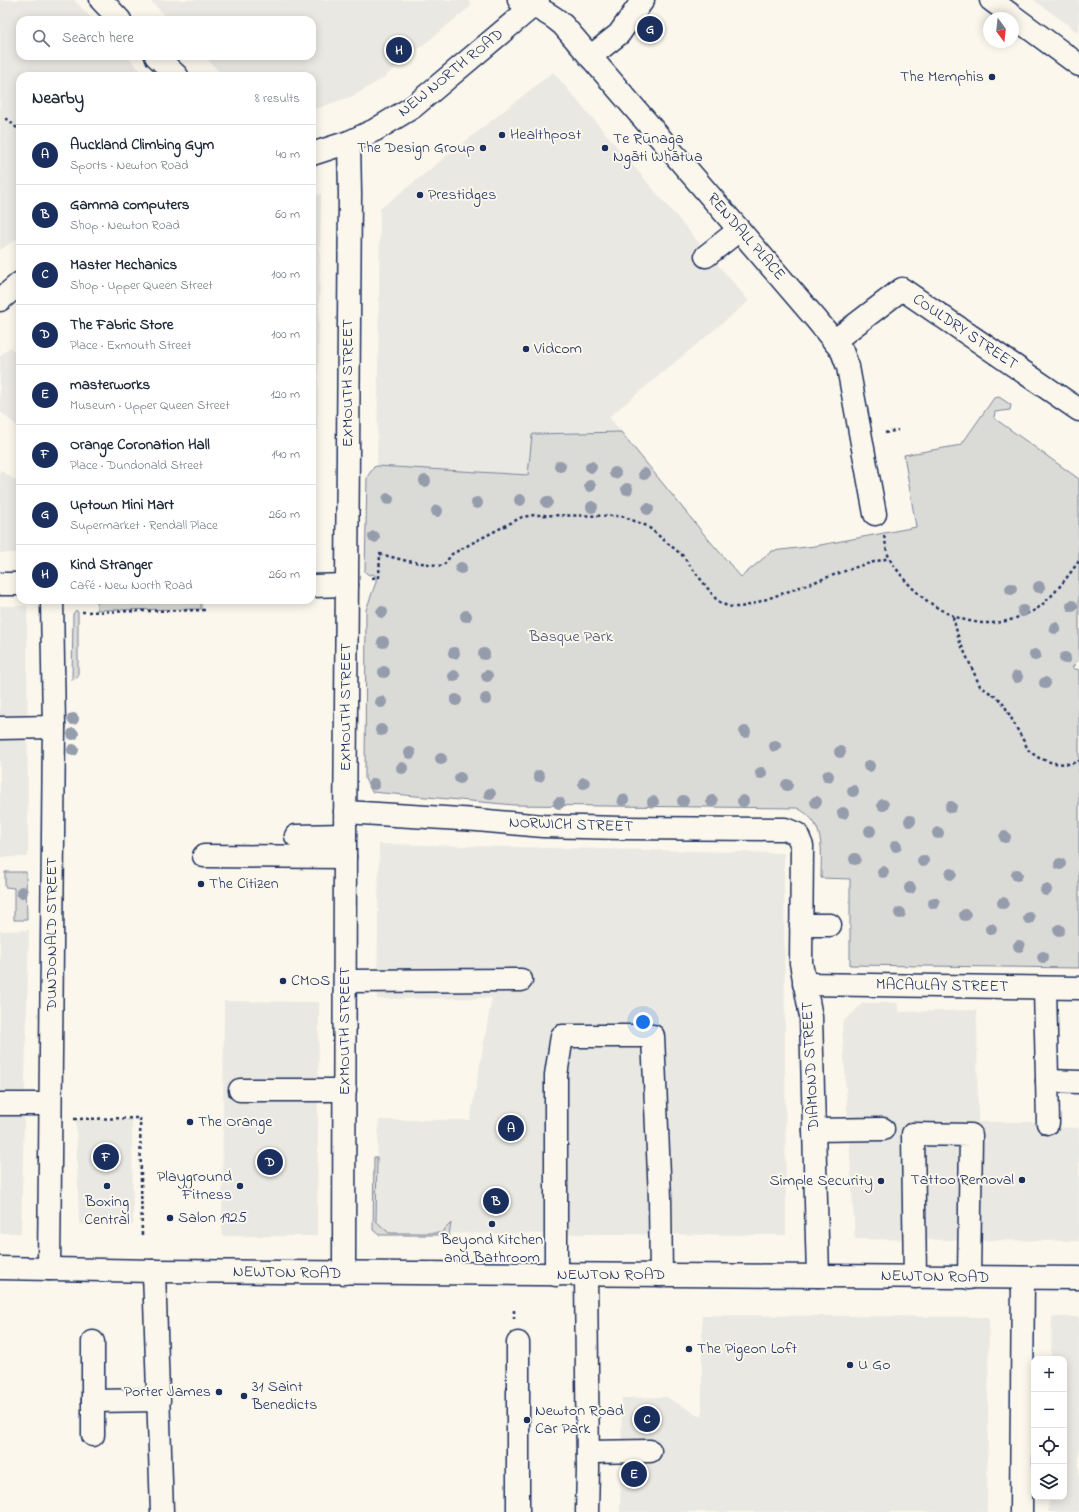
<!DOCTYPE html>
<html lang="en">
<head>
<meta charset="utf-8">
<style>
  :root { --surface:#fff; --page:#f6f6f7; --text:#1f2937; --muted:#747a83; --line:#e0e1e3; --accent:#1b2f5e }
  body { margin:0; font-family:"Indie Flower",sans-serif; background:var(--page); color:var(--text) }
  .controls { position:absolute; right:12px; bottom:12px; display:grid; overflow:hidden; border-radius:8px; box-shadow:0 2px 10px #0003 }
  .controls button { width:36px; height:36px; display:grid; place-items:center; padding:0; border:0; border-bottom:1px solid var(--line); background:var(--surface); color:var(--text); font:20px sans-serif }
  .compass { position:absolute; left:983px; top:12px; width:36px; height:36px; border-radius:50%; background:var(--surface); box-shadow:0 2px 10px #0003; rotate:165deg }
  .you { position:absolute; left:643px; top:1022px; width:14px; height:14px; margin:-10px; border:3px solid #fff; border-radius:50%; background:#1a73e8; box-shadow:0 0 0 6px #1a73e833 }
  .badge { display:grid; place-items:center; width:26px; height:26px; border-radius:50%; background:var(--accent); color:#fff; font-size:13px; font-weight:700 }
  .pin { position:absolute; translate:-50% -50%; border:2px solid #fff; box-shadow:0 1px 4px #0006 }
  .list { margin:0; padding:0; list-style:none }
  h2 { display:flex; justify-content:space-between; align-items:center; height:52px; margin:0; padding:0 16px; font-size:17px }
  h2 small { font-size:13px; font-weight:400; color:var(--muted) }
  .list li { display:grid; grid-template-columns:26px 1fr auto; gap:12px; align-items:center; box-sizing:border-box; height:60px; padding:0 16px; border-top:1px solid var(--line) }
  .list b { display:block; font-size:15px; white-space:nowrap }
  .list p { margin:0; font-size:13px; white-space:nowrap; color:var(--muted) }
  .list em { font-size:13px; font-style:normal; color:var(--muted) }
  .icon { flex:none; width:22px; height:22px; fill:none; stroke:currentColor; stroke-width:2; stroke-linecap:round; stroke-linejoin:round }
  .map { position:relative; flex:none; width:1079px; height:1512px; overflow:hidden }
  .search { position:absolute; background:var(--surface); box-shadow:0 2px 10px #0003; left:16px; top:16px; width:300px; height:44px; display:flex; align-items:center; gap:10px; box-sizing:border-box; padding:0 14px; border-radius:12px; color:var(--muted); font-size:15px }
  .panel { position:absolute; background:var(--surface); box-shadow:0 2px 10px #0003; left:16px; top:72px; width:300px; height:532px; border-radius:12px }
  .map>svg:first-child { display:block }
  .built { fill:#eae8e2 }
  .green { fill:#dadad7; stroke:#7a849a }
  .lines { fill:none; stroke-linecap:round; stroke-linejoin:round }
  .minor-casing { stroke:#1b2f5e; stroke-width:25 }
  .major-casing { stroke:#1b2f5e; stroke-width:25 }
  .path { stroke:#1b2f5e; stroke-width:2.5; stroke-dasharray:3 3; stroke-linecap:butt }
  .minor { stroke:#fbf7ec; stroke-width:22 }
  .major { stroke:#fbf7ec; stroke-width:22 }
  .tree { fill:#959cab }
  .poi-dot { fill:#1b2f5e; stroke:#fbf7ec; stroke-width:1.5 }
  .labels { text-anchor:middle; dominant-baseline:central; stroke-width:4; stroke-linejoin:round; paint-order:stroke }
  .street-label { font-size:16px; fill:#1b2f5e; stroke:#fbf7ec }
  .poi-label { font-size:16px; fill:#1b2f5e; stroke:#fbf7ec; text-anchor:start }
  .park-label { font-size:16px; fill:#415176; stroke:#fbf7ec }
</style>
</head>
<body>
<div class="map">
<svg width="1079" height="1512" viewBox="0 0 1079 1512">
  <rect width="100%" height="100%" fill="#fbf7ec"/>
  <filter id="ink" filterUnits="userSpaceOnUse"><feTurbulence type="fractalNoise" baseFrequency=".025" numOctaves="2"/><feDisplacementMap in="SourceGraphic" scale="8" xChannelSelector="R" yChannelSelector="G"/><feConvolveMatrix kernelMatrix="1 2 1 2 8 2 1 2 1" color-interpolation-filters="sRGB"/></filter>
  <g filter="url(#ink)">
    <!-- built -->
    <g class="built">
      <polygon points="0,0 74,0 93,20 20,20 20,56 127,56 145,76 20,76 20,237 0,250"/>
      <polygon points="150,0 467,0 472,5 382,79 353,96 312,110 312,76 223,76 204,56 312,56 312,20 169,20"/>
      <polygon points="1034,0 1079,0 1079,33"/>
      <polygon points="553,72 749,301 609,417 621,432 534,434 528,475 377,466 380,209"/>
      <polygon points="321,194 317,431 312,431 312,197"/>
      <polygon points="10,347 20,358 20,429 0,411 0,356"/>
      <polygon points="0,470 15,480 20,478 20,553 0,553"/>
      <polygon points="0,606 27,606 28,857 0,857"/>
      <polygon points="379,844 784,853 786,1235 378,1233 376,1220 377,1157 379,1120 470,1120 492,998 377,999"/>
      <polygon points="29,930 21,1233 0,1233 0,931"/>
      <polygon points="224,1001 319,1002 317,1236 222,1236"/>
      <polygon points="863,1003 897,1003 900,1012 977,1010 978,1122 1045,1122 1047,1127 1079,1128 1079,1241 855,1239 842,1023"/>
      <polygon points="132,1119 133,1225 79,1224 76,1120"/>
      <polygon points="702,1315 989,1317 987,1512 620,1512 622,1398 666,1397 702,1417"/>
      <polygon points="1052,1317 1079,1317 1079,1512 1048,1512 1049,1497 1064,1497 1064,1359 1051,1359"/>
    </g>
    <!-- green -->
    <g class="green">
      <path d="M999,397L1011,405L1010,410L995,412L994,418L1079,479V659L1072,668L1079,670V968L850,965V879L821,878C821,850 826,822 797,808L514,805L372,792L365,779L366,610L376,582V576L373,574L369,575L365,572L367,477L374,467L377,466L528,475L532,435L534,434L621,432L703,533L741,577L772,551L815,546L916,527L904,455L961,445L994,398Z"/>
      <polygon points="97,600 201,600 201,609 97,610"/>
      <polygon points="76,610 78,612 78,677 72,680 73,614"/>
      <polygon points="5,872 26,872 27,920 14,920 14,888 5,887"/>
      <polygon points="374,1157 377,1157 376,1221 389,1233 441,1233 451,1223 449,1235 379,1235 373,1230"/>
    </g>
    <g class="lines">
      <defs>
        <g id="minor">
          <polyline points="101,0 120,20"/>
          <path d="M519,0C535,7 550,13 563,25L816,319L842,351L848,367L875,514"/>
          <polyline points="991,0 1079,65"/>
          <polyline points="156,56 177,76"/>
          <polyline points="590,57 619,34 643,0"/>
          <polyline points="706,256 739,230"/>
          <polyline points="834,341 902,289 1079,410"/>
          <polyline points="0,584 20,584"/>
          <polyline points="312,586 347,585"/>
          <polyline points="0,728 54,727"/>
          <polyline points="345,812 477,820 543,826 620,828 780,829 785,829 797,834 802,846 801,963 811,1017 818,1276"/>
          <polyline points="296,836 345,835"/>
          <polyline points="204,856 345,857"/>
          <polyline points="801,925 830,925"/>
          <polyline points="346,981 521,980"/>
          <polyline points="804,984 1079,988"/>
          <polyline points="1045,988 1048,1123"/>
          <polyline points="1047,1081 1079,1082"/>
          <polyline points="240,1090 345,1090"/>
          <polyline points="0,1104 50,1104"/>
          <polyline points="814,1130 883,1129"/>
          <polyline points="49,1269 54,727 52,600"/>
          <polyline points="154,1271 162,1512"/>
          <polyline points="344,1273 345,835 350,194 349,142"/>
          <polyline points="556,1275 556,1075 562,1036 653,1036 660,1198 661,1275"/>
          <polyline points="915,1277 913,1134 971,1135 969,1278"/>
          <polyline points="93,1342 93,1435"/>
          <polyline points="93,1401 159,1400"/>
          <polyline points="588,1452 650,1451"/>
          <polyline points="518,1512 518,1343"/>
          <polyline points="1021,1512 1023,1278"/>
        </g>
        <g id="major">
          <polyline points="312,154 349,142 375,130 413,107 533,6 538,0"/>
          <polyline points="0,300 20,283"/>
          <polyline points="0,1268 154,1271 1079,1278"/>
          <polyline points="586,1275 588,1470 587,1512"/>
        </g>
      </defs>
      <!-- minor casing -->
      <use href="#minor" class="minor-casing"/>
      <!-- major casing -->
      <use href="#major" class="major-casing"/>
      <!-- path -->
      <g class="path">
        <polyline points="6,118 20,131"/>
        <polyline points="885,433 898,430"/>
        <path d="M884,536C886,543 886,551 889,557C891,563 897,569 901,575C929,611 978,637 1023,615C1028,613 1035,611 1039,607C1054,596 1068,576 1079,561"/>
        <path d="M372,578L379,577L380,554L407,561L443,566L452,554L476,541L522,517L534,515L622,516L647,526L682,555L716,599C727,609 737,608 750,605L859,566L889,558"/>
        <polyline points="82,612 208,610"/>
        <polyline points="953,617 959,640 980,686 1002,701 1029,751 1039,758 1053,763 1069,764 1079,761"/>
        <polyline points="74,1119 140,1118 142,1238"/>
        <polyline points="514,1319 514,1309"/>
      </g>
      <!-- minor -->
      <use href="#minor" class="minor"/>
      <!-- major -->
      <use href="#major" class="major"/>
    </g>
    <!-- trees -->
    <g class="tree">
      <circle cx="560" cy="466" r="6"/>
      <circle cx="591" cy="467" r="6"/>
      <circle cx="615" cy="473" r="6"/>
      <circle cx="644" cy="474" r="6"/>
      <circle cx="425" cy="481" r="6"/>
      <circle cx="590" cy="486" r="6"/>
      <circle cx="627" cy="489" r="6"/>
      <circle cx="388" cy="499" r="6"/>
      <circle cx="520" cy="500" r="6"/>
      <circle cx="547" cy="502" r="6"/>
      <circle cx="477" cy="503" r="6"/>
      <circle cx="592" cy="507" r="6"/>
      <circle cx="648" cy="509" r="6"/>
      <circle cx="437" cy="511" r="6"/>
      <circle cx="374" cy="537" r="6"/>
      <circle cx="461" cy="568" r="6"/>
      <circle cx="1039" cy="587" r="6"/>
      <circle cx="1011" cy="589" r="6"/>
      <circle cx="1072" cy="606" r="6"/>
      <circle cx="1023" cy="611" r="6"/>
      <circle cx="382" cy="612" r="6"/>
      <circle cx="466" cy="616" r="6"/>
      <circle cx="1055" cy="628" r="6"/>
      <circle cx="383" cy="642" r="6"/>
      <circle cx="454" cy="653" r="6"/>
      <circle cx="484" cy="654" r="6"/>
      <circle cx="1035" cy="655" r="6"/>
      <circle cx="1065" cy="658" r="6"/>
      <circle cx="384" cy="672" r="6"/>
      <circle cx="454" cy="676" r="6"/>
      <circle cx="487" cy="676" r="6"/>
      <circle cx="1017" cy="677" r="6"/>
      <circle cx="1045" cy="683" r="6"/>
      <circle cx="486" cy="699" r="6"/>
      <circle cx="456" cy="700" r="6"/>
      <circle cx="381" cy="702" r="6"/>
      <circle cx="73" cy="719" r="6"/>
      <circle cx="381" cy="730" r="6"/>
      <circle cx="745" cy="732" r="6"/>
      <circle cx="73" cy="734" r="6"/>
      <circle cx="775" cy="746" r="6"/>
      <circle cx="73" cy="750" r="6"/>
      <circle cx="840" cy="752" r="6"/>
      <circle cx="410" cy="753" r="6"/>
      <circle cx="441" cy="759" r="6"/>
      <circle cx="869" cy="766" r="6"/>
      <circle cx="402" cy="768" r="6"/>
      <circle cx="761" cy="773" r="6"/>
      <circle cx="539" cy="776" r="6"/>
      <circle cx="828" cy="776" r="6"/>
      <circle cx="460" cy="778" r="6"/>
      <circle cx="584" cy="783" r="6"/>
      <circle cx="374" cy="784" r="6"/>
      <circle cx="787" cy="785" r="6"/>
      <circle cx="853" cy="791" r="6"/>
      <circle cx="490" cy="794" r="6"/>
      <circle cx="623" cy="800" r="6"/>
      <circle cx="683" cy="801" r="6"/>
      <circle cx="712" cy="801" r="6"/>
      <circle cx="743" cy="801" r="6"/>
      <circle cx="653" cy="802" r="6"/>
      <circle cx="816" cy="802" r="6"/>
      <circle cx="559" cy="803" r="6"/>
      <circle cx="883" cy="805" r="6"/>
      <circle cx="951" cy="807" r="6"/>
      <circle cx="843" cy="813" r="6"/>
      <circle cx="910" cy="821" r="6"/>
      <circle cx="870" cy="831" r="6"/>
      <circle cx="938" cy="833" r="6"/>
      <circle cx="1005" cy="837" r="6"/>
      <circle cx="896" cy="846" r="6"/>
      <circle cx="855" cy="859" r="6"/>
      <circle cx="923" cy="861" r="6"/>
      <circle cx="1060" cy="864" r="6"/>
      <circle cx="883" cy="872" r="6"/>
      <circle cx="951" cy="874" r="6"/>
      <circle cx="1017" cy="875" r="6"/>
      <circle cx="910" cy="888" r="6"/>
      <circle cx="1046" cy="890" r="6"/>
      <circle cx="22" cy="892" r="6"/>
      <circle cx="934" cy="903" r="6"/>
      <circle cx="1003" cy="903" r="6"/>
      <circle cx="900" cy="913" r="6"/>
      <circle cx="965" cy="915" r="6"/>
      <circle cx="1029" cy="918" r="6"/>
      <circle cx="991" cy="929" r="6"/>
      <circle cx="1059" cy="930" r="6"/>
      <circle cx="1019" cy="946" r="6"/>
      <circle cx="1043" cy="957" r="6"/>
    </g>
  </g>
  <!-- markers -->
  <g class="poi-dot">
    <circle cx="992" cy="77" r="4"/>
    <circle cx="502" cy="135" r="4"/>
    <circle cx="483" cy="148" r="4"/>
    <circle cx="605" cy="148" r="4"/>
    <circle cx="420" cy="195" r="4"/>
    <circle cx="526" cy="349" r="4"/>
    <circle cx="201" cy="884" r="4"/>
    <circle cx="283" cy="981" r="4"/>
    <circle cx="190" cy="1122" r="4"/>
    <circle cx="1022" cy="1180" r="4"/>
    <circle cx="881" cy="1181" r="4"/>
    <circle cx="107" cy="1186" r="4"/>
    <circle cx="240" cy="1186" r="4"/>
    <circle cx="170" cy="1218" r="4"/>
    <circle cx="492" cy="1224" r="4"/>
    <circle cx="689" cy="1349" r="4"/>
    <circle cx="850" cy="1365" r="4"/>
    <circle cx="219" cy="1392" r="4"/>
    <circle cx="244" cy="1396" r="4"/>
    <circle cx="527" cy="1420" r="4"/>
  </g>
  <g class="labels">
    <!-- street labels -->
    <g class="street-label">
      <text transform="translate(451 73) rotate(-39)">NEW NORTH ROAD</text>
      <text transform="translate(746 237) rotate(49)">RENDALL PLACE</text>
      <text transform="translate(965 332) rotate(34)">COULDRY STREET</text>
      <text transform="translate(348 383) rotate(-90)">EXMOUTH STREET</text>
      <text transform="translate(346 707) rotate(-90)">EXMOUTH STREET</text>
      <text transform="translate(571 825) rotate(2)">NORWICH STREET</text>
      <text transform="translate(52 934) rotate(-90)">DUNDONALD STREET</text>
      <text transform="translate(942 986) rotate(1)">MACAULAY STREET</text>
      <text transform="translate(345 1031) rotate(-90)">EXMOUTH STREET</text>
      <text transform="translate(811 1066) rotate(-93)">DIAMOND STREET</text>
      <text transform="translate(287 1273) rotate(1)">NEWTON ROAD</text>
      <text x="611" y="1275">NEWTON ROAD</text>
      <text transform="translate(935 1277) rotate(1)">NEWTON ROAD</text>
    </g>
    <!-- poi labels -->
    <g class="poi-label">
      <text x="984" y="77" text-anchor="end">The Memphis</text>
      <text x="510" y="135">Healthpost</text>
      <text x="613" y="139">Te Rūnaga<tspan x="613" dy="18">Ngāti Whātua</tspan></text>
      <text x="475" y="148" text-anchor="end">The Design Group</text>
      <text x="428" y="195">Prestidges</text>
      <text x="534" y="349">Vidcom</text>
      <text x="209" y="884">The Citizen</text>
      <text x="291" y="981">CMOS</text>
      <text x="198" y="1122">The Orange</text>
      <text x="232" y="1177" text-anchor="end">Playground<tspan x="232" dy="18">Fitness</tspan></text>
      <text x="1014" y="1180" text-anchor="end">Tattoo Removal</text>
      <text x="873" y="1181" text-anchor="end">Simple Security</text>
      <text x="107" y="1202" text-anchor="middle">Boxing<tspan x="107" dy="18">Central</tspan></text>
      <text x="178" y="1218">Salon 1925</text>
      <text x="492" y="1240" text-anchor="middle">Beyond Kitchen<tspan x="492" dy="18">and Bathroom</tspan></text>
      <text x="697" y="1349">The Pigeon Loft</text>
      <text x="858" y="1365">U Go</text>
      <text x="252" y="1387">31 Saint<tspan x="252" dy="18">Benedicts</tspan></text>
      <text x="211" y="1392" text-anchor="end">Porter James</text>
      <text x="535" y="1411">Newton Road<tspan x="535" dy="18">Car Park</tspan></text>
    </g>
    <!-- park labels -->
    <g class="park-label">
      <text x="571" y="637">Basque Park</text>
    </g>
  </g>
</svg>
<div class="controls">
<button>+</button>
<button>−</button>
<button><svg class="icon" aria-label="locate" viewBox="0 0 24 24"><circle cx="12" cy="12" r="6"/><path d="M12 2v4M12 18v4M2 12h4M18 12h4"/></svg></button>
<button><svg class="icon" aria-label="layers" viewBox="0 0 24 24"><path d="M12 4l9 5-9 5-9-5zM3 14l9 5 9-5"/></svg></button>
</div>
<svg class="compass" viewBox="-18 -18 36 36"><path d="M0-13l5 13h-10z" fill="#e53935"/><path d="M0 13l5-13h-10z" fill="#747a83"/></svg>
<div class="you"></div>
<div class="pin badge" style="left:511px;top:1128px">A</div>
<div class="pin badge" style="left:496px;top:1201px">B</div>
<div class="pin badge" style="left:647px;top:1419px">C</div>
<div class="pin badge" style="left:270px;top:1162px">D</div>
<div class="pin badge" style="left:634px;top:1474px">E</div>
<div class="pin badge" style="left:106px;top:1157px">F</div>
<div class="pin badge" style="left:650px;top:29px">G</div>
<div class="pin badge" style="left:399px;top:50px">H</div>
<div class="search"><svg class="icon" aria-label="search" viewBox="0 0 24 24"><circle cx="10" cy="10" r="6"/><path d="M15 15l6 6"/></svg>Search here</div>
<section class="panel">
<h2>Nearby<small>8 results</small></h2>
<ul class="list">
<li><span class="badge">A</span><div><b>Auckland Climbing Gym</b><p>Sports · Newton Road</p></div><em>40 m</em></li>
<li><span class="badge">B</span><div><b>Gamma computers</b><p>Shop · Newton Road</p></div><em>60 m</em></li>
<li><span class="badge">C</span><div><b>Master Mechanics</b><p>Shop · Upper Queen Street</p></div><em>100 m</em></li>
<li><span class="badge">D</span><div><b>The Fabric Store</b><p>Place · Exmouth Street</p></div><em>100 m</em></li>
<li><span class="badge">E</span><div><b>masterworks</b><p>Museum · Upper Queen Street</p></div><em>120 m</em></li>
<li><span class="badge">F</span><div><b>Orange Coronation Hall</b><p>Place · Dundonald Street</p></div><em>140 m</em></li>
<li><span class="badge">G</span><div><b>Uptown Mini Mart</b><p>Supermarket · Rendall Place</p></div><em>260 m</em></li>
<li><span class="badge">H</span><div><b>Kind Stranger</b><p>Café · New North Road</p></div><em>260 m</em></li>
</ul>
</section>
</div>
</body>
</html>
